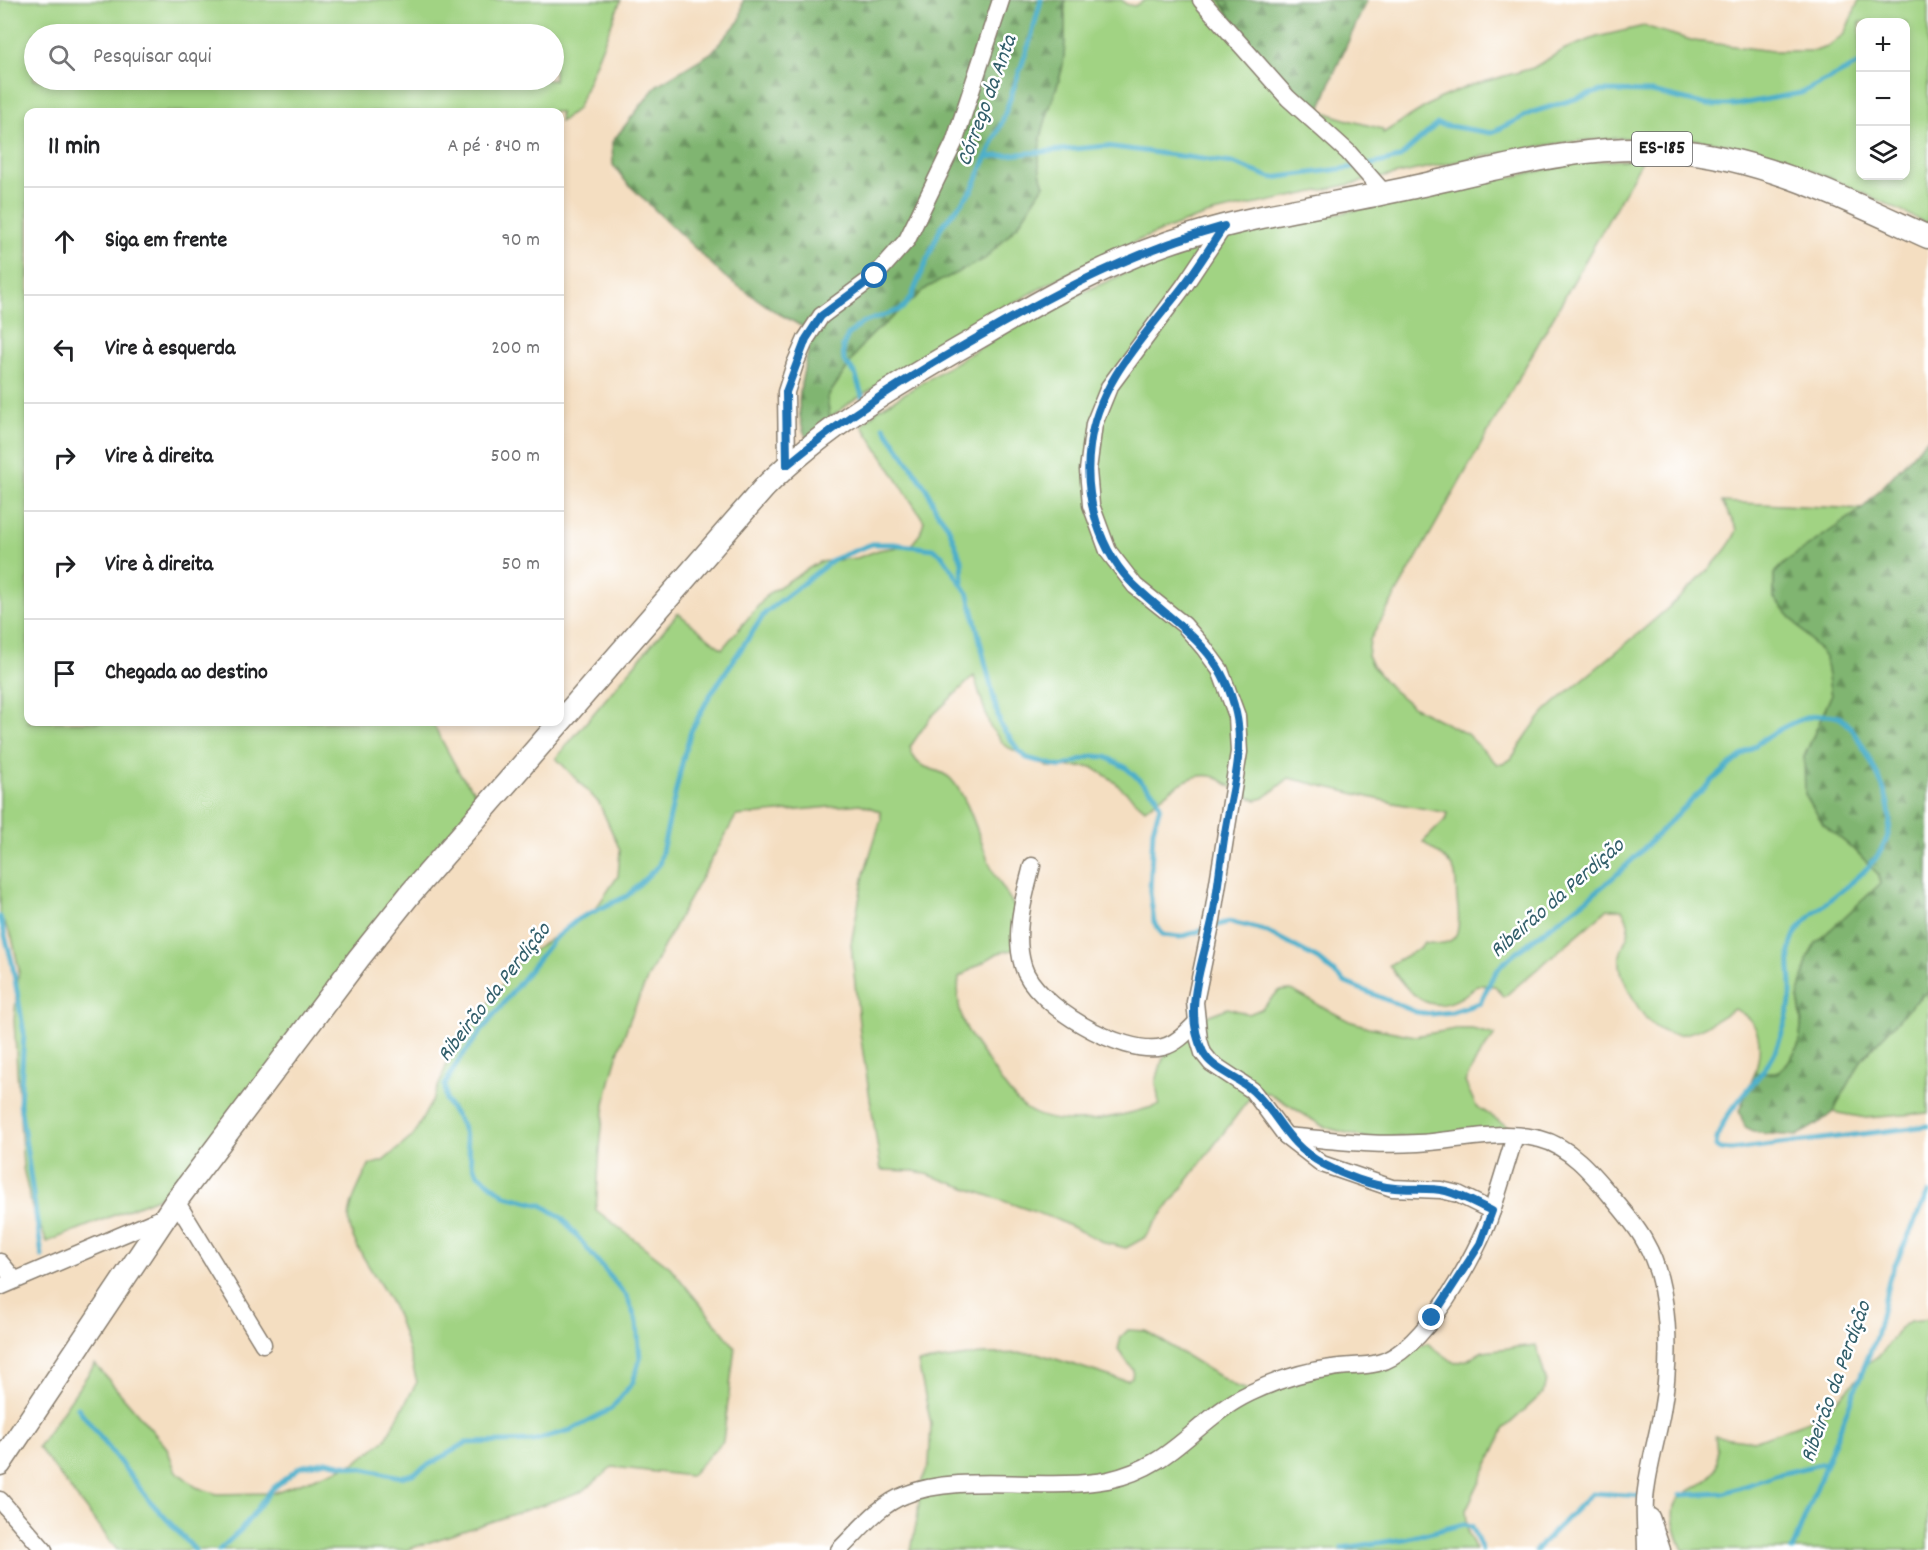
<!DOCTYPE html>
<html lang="pt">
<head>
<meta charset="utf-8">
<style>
  :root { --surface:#fff; --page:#f2f2f2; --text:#202124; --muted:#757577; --line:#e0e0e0 }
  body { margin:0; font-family:Dekko,sans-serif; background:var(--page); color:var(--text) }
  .controls { position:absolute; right:18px; top:18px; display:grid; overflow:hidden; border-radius:12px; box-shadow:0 3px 9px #0003 }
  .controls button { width:54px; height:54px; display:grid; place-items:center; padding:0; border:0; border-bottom:2px solid var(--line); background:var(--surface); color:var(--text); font:30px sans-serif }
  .stop { position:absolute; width:18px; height:18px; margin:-14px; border:4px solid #1f6fb2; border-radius:50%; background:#fff }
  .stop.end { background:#1f6fb2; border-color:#fff; box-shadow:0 2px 6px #0008 }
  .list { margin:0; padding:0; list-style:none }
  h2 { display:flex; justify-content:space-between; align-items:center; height:78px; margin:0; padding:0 24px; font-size:26px }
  h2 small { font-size:20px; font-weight:400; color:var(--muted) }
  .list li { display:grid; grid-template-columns:39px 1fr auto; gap:18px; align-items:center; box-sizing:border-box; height:108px; padding:0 24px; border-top:2px solid var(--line) }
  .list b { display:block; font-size:22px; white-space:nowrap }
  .list em { font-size:20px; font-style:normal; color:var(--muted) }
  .icon { flex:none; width:33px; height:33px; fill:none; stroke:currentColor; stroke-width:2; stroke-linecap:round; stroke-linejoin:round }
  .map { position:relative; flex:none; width:1928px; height:1550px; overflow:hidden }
  .search { position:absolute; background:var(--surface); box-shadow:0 3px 9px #0003; left:24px; top:24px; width:540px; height:66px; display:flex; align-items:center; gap:15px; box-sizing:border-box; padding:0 21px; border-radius:33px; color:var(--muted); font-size:22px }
  .panel { position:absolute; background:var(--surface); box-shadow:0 3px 9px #0003; left:24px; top:108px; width:540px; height:618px; border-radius:12px }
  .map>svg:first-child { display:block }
  .grass { fill:#a1d383; stroke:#5e7850; stroke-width:1.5; fill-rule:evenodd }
  .forest { fill:url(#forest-firs); stroke:#4e6846; stroke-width:1.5 }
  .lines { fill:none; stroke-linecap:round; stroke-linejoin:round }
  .stream { stroke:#4bafca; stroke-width:5 }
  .minor-casing { stroke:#887d6e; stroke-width:19 }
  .major-casing { stroke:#887d6e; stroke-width:25 }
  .minor { stroke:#fff; stroke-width:16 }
  .major { stroke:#fff; stroke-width:22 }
  .route { stroke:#1f6fb2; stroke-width:8 }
  .labels { text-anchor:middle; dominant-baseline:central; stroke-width:5; stroke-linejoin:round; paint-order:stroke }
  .shield { fill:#fff; stroke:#606060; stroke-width:1.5 }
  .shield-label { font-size:20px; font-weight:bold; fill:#1c1c1c }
  .water-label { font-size:22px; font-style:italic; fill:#315e6a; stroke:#fff }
</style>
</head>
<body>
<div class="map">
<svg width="1928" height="1550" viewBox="0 0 1928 1550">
  <defs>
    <pattern id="forest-firs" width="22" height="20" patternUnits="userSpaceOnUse" patternTransform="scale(1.5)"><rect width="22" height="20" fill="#80b571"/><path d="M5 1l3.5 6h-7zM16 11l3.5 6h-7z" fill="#68925c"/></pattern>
  </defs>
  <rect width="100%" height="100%" fill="#fff"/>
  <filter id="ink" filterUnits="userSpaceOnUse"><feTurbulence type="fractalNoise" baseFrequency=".0167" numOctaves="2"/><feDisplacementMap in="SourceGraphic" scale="12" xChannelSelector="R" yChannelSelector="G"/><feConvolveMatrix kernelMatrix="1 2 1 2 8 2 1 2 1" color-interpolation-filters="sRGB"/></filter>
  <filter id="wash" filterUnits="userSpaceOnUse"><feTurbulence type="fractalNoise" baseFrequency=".008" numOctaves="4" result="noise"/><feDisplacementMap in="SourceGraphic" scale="24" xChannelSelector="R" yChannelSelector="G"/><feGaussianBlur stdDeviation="1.35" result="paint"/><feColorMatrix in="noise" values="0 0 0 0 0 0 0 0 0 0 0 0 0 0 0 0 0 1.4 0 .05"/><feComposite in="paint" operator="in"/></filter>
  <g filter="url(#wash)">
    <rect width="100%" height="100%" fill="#f4dec1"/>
    <!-- grass -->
    <g class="grass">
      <path d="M0,0H621L577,109L560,122V112H28V722H432L460,774L487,806L203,1160L157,1198L47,1242L32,1208L23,1168L14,1020L19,969L12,937L0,915ZM34,34H554V80H34Z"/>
      <path d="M1065,0H1122L1126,4L1134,6L1146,0H1220C1244,41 1278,85 1319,109C1337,119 1362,123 1382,129L1383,133L1438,99L1469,86L1533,68L1565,49L1597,37L1644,26L1694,41L1772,51H1815L1827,47L1844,34L1859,0H1928V224C1862,193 1785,152 1713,142C1614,128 1517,149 1421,169C1352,184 1283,199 1213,213C1082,253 968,331 852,401L830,418L827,398L862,345L874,333L928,287L997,247L1018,225L1044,185C1028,147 1053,106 1062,69C1067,48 1064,22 1065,0ZM1860,22H1906V176H1860Z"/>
      <path d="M1643,159L1370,640L1368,657L1372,666L1391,688L1412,706L1467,734L1497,764H1503L1511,759C1523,742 1534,721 1549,708C1588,672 1725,572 1737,529L1722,502L1862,509L1788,560L1774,574V598L1825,657L1831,696L1804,757L1823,824L1857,852L1879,875L1880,884L1859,906L1798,998C1803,1020 1805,1059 1778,1071C1772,1074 1761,1072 1755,1073C1763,1046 1762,1021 1734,1009C1695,1034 1664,1054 1635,1002C1630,992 1620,976 1620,964C1618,937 1639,940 1622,909H1608L1504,997L1495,986L1477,985C1439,1021 1414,1003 1389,965L1420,948L1424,942C1461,950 1461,929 1457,900C1456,891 1457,879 1454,871C1449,859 1433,850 1423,842L1447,818L1448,813L1394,803L1289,778L1264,798L1256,800C1243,796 1231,786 1219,779C1194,765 1164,796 1145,809L1111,779L1092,767H1048L1005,746L990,727L974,676L930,718L910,747C917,775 936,764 951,779C971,801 980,844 993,871C1001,887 1015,903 1020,920C1022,928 1021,939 1021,948L998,953L959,977C955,1012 964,1029 985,1057C996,1073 1009,1096 1025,1108C1060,1133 1122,1116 1159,1105L1156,1081L1162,1061L1171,1042L1193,1021L1228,1008L1249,1014L1261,1009L1279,991L1291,990L1349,1021L1368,1027L1415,1036L1456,1029H1472L1495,1035L1478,1057L1465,1082L1476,1106L1519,1134L1366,1138L1324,1127L1276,1097L1268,1093L1257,1092L1249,1099L1144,1238L1126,1248L1105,1243L1055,1219L929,1175L915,1171L881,1170L860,1033L851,944L864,874L881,819L880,811L860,804L736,816C686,908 624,1000 605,1105C599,1139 599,1175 596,1210L670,1267L735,1347L723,1441L690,1476L613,1467L583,1491L406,1550H117L38,1447L95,1364L167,1448L175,1470L196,1487L217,1494L273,1493L355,1463L385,1440L417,1382C410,1357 404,1330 393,1307C383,1285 353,1248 350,1226C346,1206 361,1183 369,1165L383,1161L413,1136L435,1095L448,1061L520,959L594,911L618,876L620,850L599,803L556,758L678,613L722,649L769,593L819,562L857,558L879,550L911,545L920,534L924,521L862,425L879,409L1037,313L1186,246L1581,162Z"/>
      <polygon points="1928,992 1928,1113 1866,1118 1833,1112 1863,1058 1912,1005"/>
      <path d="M1928,1319V1550H1683C1677,1537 1666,1508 1680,1497C1690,1488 1706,1485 1714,1472C1720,1463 1716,1446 1715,1436L1754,1441L1822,1416L1861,1375L1868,1363L1882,1353L1900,1328L1910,1321Z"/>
      <polygon points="1128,1330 1146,1331 1235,1386 1252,1391 1427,1343 1455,1363 1467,1360 1483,1351 1536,1345 1546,1380 1543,1393 1505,1428 1466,1510 1468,1533 1476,1550 911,1550 918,1514 920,1485 929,1464 931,1424 918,1363 982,1354 1037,1353 1118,1379 1128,1380 1132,1377 1133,1370 1118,1349 1121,1337"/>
    </g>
    <!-- forest -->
    <g class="forest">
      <path d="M743,0H1065C1064,22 1067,48 1062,69C1053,106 1028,147 1044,185L1018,225L985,259L928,287L874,333L862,345L827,398L830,418L807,439C789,404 807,367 812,332L776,312L725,277L627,183L613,165L612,142L657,85L711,53L740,20Z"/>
      <path d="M1220,0H1367L1334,73L1320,110C1278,77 1247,46 1220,0Z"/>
      <polygon points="1928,438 1928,992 1912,1005 1863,1058 1833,1112 1819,1123 1797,1136 1758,1133 1745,1127 1739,1111 1755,1073 1778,1072 1788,1063 1799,1045 1802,1018 1798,998 1808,957 1816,943 1880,884 1879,875 1857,852 1823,824 1805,794 1804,757 1831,696 1825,657 1774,598 1774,574 1788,560 1862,509"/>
    </g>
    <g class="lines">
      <!-- stream -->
      <g class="stream">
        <polyline points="986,157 1106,146 1232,163 1272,178 1356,167"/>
        <polyline points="1365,166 1399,158 1437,124 1491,133 1533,112 1601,91 1652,92 1707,105 1735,105 1801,93 1859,64"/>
        <polyline points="864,402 855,373 844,361 843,346 848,335 862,323 902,309 911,298 941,227 972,190 1002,122 1031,38 1041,0"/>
        <polyline points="884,427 927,489 936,510 948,526 962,562 963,582"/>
        <polyline points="0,917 12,962 24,1033 20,1104 42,1256"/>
        <polyline points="78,1408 149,1500 195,1550"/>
        <polyline points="1680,1495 1724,1493 1776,1475 1825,1463"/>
        <polyline points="1342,1548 1405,1539 1464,1524 1472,1526 1482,1550"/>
        <path d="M219,1550L241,1530L271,1490L300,1467L326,1461L401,1477L413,1474L466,1443L532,1441L571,1430L611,1409L633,1382L640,1359L637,1323L627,1297L562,1218L542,1205L506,1196L478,1174L473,1166L462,1125L446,1101L445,1085L458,1061L554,939L578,919L627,896L659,865L683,759L691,731L709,697L765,613L834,559L872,544H894L933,549L942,555L969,595L1000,724L1019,751L1027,758L1061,767L1093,756L1106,757L1125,767L1156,795L1160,806L1153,830L1150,892L1154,922L1163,935L1180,937L1228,922L1240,924L1264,930L1296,947L1318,959L1346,983L1416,1012L1432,1014L1452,1012L1480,1003L1492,978L1502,964C1539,933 1580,907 1616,875C1660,837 1774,697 1838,717C1853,722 1870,760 1877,774C1888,796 1896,822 1884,845C1866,880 1826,897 1801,926C1783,947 1792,969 1791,993C1790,1011 1783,1031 1777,1047C1764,1080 1718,1112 1716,1146L1720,1149L1731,1150L1928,1126"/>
        <polyline points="1536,1550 1592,1493 1643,1496"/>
        <polyline points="1792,1550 1876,1337 1890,1276 1928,1193"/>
      </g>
    </g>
  </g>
  <g filter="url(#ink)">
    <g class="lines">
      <defs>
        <g id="minor">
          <polyline points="1201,0 1288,98 1348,152 1385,194"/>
          <polyline points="787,465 786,392 795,364 806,339 821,316 875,276 907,240 954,143 1001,0"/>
          <path d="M1032,866C1024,898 1013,932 1023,966C1034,1005 1123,1057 1163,1047C1176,1044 1187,1032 1196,1023"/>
          <path d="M1286,1136C1330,1140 1374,1146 1418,1143C1456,1141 1502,1129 1540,1139C1569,1146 1591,1172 1610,1195C1622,1210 1636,1225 1645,1242C1671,1286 1671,1361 1662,1411C1657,1440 1647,1470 1645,1500C1644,1516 1646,1534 1646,1550"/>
          <polyline points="176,1201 263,1344"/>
          <polyline points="1492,1211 1515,1136"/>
          <polyline points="0,1262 15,1280"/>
          <polyline points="0,1287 166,1216"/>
          <polyline points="0,1500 44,1550"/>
          <polyline points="1651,1517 1662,1550"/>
          <path d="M839,1550C859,1531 878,1505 905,1495C960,1472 1046,1492 1108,1480C1175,1466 1195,1419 1250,1393C1275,1381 1305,1371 1332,1368C1347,1365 1363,1367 1378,1363C1423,1353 1478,1253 1492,1211L1458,1194L1441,1190L1392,1188L1322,1164L1286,1136L1252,1090L1211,1063L1203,1053L1199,1040L1195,1002L1212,920L1239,752L1237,716L1220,670L1204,648L1184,625L1135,586L1108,551L1091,505L1088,470L1094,424L1109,387L1184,286L1224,226"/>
        </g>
        <path id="major" d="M0,1464L176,1201L359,958L411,893L764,488C825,426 901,382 976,339C1045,298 1115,258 1192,235C1263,213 1337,204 1409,188C1496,169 1582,143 1671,150C1764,158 1845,199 1928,237"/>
      </defs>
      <!-- minor casing -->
      <use href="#minor" class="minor-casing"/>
      <!-- major casing -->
      <use href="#major" class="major-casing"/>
      <!-- minor -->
      <use href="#minor" class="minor"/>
      <!-- major -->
      <use href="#major" class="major"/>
    </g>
  </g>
  <g class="lines" filter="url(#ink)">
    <!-- route -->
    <path class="route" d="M875,276L821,316L806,339L786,392L787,465C847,415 912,375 980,336C1058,291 1136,250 1224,226C1210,247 1197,269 1181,289C1144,337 1097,383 1090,446C1083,496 1099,552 1136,587C1180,629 1221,647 1236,713C1245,753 1231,794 1225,833C1220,862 1218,892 1212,921C1203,963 1182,1010 1203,1052C1212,1070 1238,1077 1253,1091C1280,1116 1285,1143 1323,1164C1343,1175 1371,1186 1395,1188C1411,1190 1429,1187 1446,1191C1462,1195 1477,1204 1492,1211L1480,1244L1432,1318"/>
  </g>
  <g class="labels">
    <!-- shield labels -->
    <rect class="shield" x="1632" y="132" width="60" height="34" rx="4.5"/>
    <g class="shield-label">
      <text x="1662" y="149">ES-185</text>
    </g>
    <!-- water labels -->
    <g class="water-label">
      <text transform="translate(988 101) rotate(-70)">Córrego da Anta</text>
      <text transform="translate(1558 899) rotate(-41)">Ribeirão da Perdição</text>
      <text transform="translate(495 993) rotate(-52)">Ribeirão da Perdição</text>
      <text transform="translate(1837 1382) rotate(-70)">Ribeirão da Perdição</text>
    </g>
  </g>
</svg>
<div class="controls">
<button>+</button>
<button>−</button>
<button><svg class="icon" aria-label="layers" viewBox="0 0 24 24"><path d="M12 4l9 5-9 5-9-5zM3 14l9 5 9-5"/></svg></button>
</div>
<div class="stop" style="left:875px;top:276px"></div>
<div class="stop end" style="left:1432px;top:1318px"></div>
<div class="search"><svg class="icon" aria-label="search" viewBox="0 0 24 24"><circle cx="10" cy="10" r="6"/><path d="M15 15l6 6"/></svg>Pesquisar aqui</div>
<section class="panel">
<h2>11 min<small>A pé · 840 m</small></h2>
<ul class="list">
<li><svg class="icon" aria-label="ahead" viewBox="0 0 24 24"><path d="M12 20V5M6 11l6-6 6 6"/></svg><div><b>Siga em frente</b></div><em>90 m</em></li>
<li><svg class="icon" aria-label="left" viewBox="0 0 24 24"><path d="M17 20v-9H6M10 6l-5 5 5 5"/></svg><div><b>Vire à esquerda</b></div><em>200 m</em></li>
<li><svg class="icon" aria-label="right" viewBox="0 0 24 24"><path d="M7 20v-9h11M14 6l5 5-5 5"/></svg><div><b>Vire à direita</b></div><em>500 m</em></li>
<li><svg class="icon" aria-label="right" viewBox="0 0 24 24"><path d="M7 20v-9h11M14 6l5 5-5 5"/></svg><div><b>Vire à direita</b></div><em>50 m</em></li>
<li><svg class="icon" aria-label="arrive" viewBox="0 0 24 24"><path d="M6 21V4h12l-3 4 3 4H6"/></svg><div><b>Chegada ao destino</b></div></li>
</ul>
</section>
</div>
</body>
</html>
